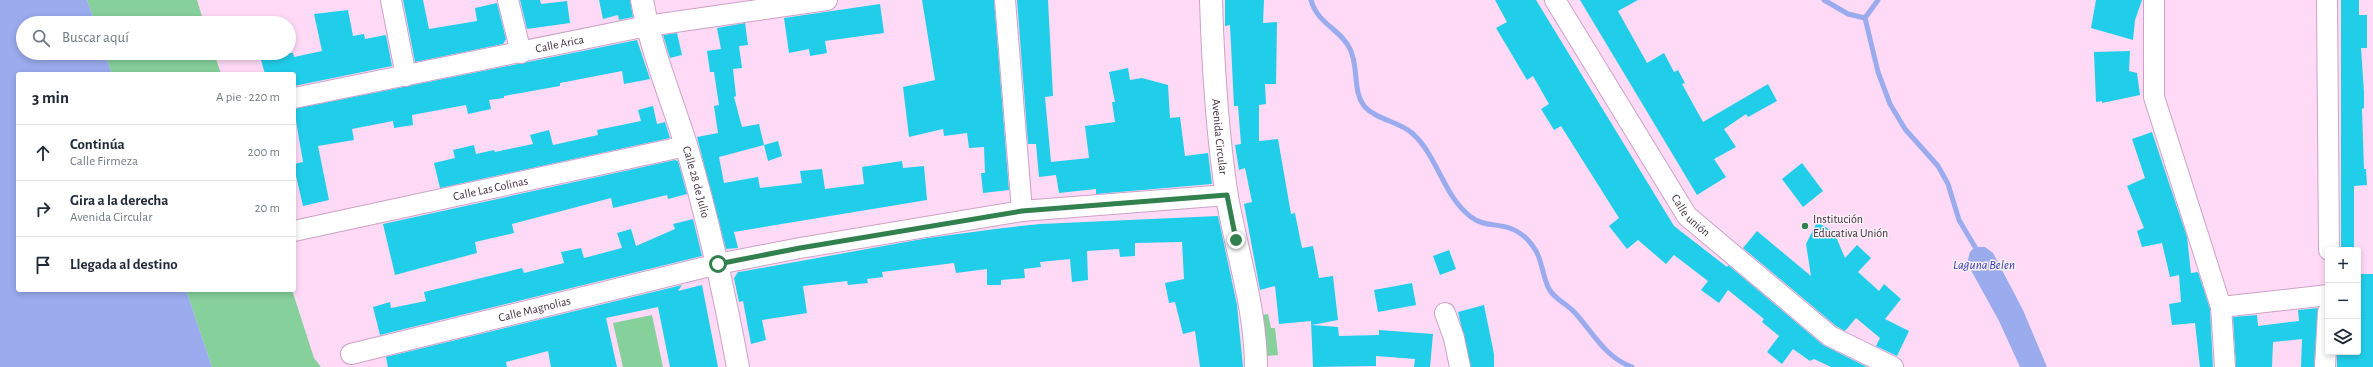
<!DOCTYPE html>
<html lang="es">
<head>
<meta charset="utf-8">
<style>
  :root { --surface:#fff; --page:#f6f6f7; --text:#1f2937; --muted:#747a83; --line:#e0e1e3 }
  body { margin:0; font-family:"Alegreya Sans",sans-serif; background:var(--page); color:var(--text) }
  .controls { position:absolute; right:12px; bottom:12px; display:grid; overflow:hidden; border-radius:4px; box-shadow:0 2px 6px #0003 }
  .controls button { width:36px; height:36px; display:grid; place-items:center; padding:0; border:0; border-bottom:1px solid var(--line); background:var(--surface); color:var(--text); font:20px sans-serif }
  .stop { position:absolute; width:12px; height:12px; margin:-9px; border:3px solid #33804f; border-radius:50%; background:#fff }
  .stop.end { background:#33804f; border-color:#fff; box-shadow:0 1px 4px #0008 }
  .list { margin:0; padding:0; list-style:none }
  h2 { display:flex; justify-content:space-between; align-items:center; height:52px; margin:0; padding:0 16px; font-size:17px }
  h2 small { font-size:13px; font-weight:400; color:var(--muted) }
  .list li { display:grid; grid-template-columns:26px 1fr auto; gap:12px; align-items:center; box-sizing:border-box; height:56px; padding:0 16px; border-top:1px solid var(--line) }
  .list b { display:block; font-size:15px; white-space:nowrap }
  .list p { margin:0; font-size:13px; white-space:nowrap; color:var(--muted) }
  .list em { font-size:13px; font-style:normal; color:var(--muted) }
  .icon { flex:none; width:22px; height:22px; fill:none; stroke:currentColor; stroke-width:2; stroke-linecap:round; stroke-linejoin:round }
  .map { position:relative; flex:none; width:2373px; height:367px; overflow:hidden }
  .search { position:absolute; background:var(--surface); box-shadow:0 2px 6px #0003; left:16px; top:16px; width:280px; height:44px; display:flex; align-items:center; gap:10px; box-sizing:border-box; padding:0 14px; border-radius:22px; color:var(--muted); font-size:15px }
  .panel { position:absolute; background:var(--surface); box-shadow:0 2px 6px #0003; left:16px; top:72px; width:280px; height:220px; border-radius:4px }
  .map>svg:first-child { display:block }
  .green { fill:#85d09b }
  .water { fill:#9aabee }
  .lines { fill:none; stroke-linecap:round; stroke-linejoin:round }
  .stream { stroke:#9aabee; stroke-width:5 }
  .building { fill:#21ceea }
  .minor-casing { stroke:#cda2c5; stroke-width:22 }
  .tertiary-casing { stroke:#cda2c5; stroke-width:24 }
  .minor { stroke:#fff; stroke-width:20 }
  .tertiary { stroke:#fff; stroke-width:22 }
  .route { stroke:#33804f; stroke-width:5 }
  .poi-dot { fill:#33804f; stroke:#faf1f8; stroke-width:1.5 }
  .labels { text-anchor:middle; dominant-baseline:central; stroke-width:3; stroke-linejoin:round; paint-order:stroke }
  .street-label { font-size:12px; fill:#402f3d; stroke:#faf1f8 }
  .poi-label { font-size:12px; fill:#402f3d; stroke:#faf1f8; text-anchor:start }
  .water-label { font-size:13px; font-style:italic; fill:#3136b5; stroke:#faf1f8 }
</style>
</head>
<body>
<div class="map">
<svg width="2373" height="367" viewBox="0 0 2373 367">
  <rect width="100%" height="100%" fill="#fedaf7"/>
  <!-- green -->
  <g class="green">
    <polygon points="87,0 197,0 204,23 95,23"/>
    <polygon points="105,53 214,53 221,74 112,74"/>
    <polygon points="186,290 292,290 314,358 321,367 212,367"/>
    <polygon points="1268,314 1271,328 1275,328 1278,355 1267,356 1262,315"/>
    <polygon points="652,315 663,367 623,367 613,323"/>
  </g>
  <!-- water -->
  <g class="water">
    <polygon points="0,0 87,0 95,23 23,23 23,53 105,53 112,74 18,74 18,290 186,290 212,367 0,367"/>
    <polygon points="1975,247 1985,247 1993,253 2023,310 2047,367 2020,367 1999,321 1967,263 1970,252"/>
  </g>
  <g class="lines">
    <!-- stream -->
    <g class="stream">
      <path d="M1311,0C1318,25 1340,28 1350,49C1359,66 1352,92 1365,107C1377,120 1398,121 1412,133C1438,156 1443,196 1471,217C1488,230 1505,219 1526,238C1543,255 1540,268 1548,287C1553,299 1568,304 1576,314C1594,334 1605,357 1632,367"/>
      <polyline points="1824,0 1848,14 1865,18"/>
      <polyline points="1878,0 1865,18 1878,72 1890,104 1905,129 1938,166 1948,184 1959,220 1975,247"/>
    </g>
  </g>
  <!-- building -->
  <g class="building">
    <polygon points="403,0 423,0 429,29 477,21 475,8 497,3 506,39 503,44 415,62"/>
    <polygon points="520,0 540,0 541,4 567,1 570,23 527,29"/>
    <polygon points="599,0 630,0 633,17 619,20 618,15 603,19"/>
    <polygon points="922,0 994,0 1009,190 983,193 981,173 985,173 984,147 969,148 967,133 944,136 943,129 909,137 903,87 935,80"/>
    <polygon points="1017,0 1048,0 1053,96 1045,97 1051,162 1089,158 1085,126 1115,122 1112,102 1115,102 1109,72 1128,68 1130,80 1142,78 1168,85 1170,118 1180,117 1185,156 1208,153 1212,184 1096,194 1096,189 1059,193 1056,175 1039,177 1036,144 1028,144"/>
    <polygon points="1225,0 1264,0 1263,23 1277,22 1276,84 1265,84 1266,104 1259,105 1259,141 1278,139 1291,214 1295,213 1302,248 1313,246 1319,278 1333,276 1338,320 1312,325 1338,327 1339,336 1379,335 1379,330 1433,334 1430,367 1414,367 1415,359 1376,356 1376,366 1313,367 1311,321 1279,324 1275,286 1260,290 1244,204 1252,202 1245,168 1239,170 1235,145 1241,144 1238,106 1234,106 1230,25 1225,26"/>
    <polygon points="1495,0 1536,0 1674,226 1727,267 1728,265 1823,345 1867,367 1831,367 1814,359 1810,361 1793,349 1782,364 1767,352 1779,336 1762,322 1764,319 1728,290 1719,303 1701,290 1708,281 1674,255 1666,264 1638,240 1627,249 1609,226 1619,218 1561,126 1554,130 1541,109 1549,104 1533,76 1527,80 1496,28 1507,22"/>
    <polygon points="1580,0 1638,0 1618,11 1647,63 1664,53 1674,72 1678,70 1685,83 1682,84 1703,122 1768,84 1777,101 1748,117 1746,114 1724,129 1736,147 1714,159 1726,177 1697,195"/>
    <polygon points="2096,0 2142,0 2135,20 2133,40 2091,28"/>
    <polygon points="2341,0 2359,0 2359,15 2367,15 2367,48 2361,48 2364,92 2364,108 2362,109 2364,169 2366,169 2367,185 2354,186 2354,250 2341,250"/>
    <polygon points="880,4 884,33 825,41 827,53 810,56 809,49 789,53 784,18"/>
    <polygon points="348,10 353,36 364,34 365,39 386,35 392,66 294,86 294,74 265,74 259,53 293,53 294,57 322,51 314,14"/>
    <polygon points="745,23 748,45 739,46 742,68 733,69 736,96 734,97 742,127 759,124 764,145 719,157 724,183 758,177 760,188 802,183 800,171 822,169 825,189 864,184 862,167 902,161 903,168 924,166 927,200 734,232 738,248 726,249 697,137 718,133 714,106 719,105 714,72 710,72 707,51 721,49 717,28"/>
    <polygon points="677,33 682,55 670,58 663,35"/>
    <polygon points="637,40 650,79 624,84 622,71 560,83 560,86 504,96 504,98 489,100 491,109 468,114 466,105 412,115 413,125 394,128 393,121 352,129 354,140 318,146 329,200 303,206 294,167 294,164 303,162 294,109"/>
    <polygon points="2130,51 2129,71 2137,73 2140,95 2102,103 2102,101 2096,102 2094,52"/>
    <polygon points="653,106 657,124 665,122 670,138 440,188 434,163 455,158 453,150 474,145 476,154 494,150 495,152 533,144 530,135 549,130 553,145 598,135 597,130 641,121 638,110"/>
    <polygon points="2152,132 2187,237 2191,273 2198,272 2210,309 2213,367 2200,367 2195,323 2172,325 2169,304 2181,302 2179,275 2170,277 2162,243 2142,247 2137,231 2144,228 2127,186 2145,178 2132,139"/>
    <polygon points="778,141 782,156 768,161 764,145"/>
    <polygon points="675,160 678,161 687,194 668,199 667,195 613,208 611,198 512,224 514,233 475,242 477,253 395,275 383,224"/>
    <polygon points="1802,163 1823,191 1803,207 1782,179"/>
    <polygon points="1218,216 1237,305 1243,367 1200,367 1195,331 1183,334 1175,302 1169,303 1165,283 1184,279 1182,242 1135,243 1135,256 1120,257 1119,249 1087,251 1088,280 1072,282 1070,259 1040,262 1041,267 1024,269 1025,278 1001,280 1001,285 987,285 987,269 956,273 954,263 882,272 883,277 867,279 868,283 848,285 847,281 803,286 807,313 762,320 766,340 751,344 743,301 739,302 734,278 738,272 745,271 928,238 1003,228 1040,224"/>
    <polygon points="693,219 702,256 380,335 373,307 390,302 391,308 426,301 424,292 522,268 524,273 564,263 561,252 581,248 584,258 622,248 617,233 631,229 636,246 675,229 673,224"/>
    <polygon points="1817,222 1834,232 1845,258 1857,245 1871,258 1858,272 1879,291 1884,284 1901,299 1885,319 1909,331 1897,356 1876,346 1880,338 1856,318 1845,331 1836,326 1743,248 1757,231 1811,276 1806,244"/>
    <polygon points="1449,250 1456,269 1440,275 1433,256"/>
    <polygon points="2358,274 2373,274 2373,367 2337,367 2337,352 2358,352"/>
    <polygon points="1412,283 1416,305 1378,312 1374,290"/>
    <polygon points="682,285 678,291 702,285 718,367 670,367 658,307 606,318 617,367 551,367 548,351 506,362 507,367 388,367 386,357"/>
    <polygon points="1484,305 1494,354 1494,367 1471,367 1458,312"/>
    <polygon points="2318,308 2314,367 2301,367 2302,339 2273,342 2272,367 2236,367 2233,317 2257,315 2258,326 2299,321 2298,310"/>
  </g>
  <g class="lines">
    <defs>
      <g id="minor">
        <polyline points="391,0 406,76"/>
        <polyline points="508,0 521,53"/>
        <polyline points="1005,0 1022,211"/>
        <path id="s1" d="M1555,0L1687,216L1830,336L1893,367"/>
        <polyline points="2154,0 2154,97 2221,307 2225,367"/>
        <polyline points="2327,0 2329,250"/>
        <path id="s2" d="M294,98L647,26L827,0"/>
        <path id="s3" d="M294,231L686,146"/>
        <polyline points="2221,307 2328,295"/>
        <polyline points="1445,313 1454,338 1460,367"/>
        <path id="s4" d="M351,354L718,264L800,248L1022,211L1227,195"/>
        <polyline points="2325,367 2328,312"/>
      </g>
      <g id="tertiary">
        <path id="s5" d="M642,0C651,50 671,97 686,145C708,218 724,292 738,367"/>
        <path id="s6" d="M1211,0C1213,66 1217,132 1227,197C1237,253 1256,310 1256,367"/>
      </g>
    </defs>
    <!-- minor casing -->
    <use href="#minor" class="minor-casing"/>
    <!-- tertiary casing -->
    <use href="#tertiary" class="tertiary-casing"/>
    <!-- minor -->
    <use href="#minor" class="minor"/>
    <!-- tertiary -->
    <use href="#tertiary" class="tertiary"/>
  </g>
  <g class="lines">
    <!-- route -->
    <polyline class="route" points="718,264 800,248 1022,211 1227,195 1236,240"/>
  </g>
  <!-- markers -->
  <circle class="poi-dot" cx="1805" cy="226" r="4"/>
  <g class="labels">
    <!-- street labels -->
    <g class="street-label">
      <text stroke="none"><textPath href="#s2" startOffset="271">Calle Arica</textPath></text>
      <text stroke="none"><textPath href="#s6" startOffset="137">Avenida Circular</textPath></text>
      <text stroke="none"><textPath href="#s5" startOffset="190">Calle 28 de Julio</textPath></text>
      <text stroke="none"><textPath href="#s3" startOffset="201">Calle Las Colinas</textPath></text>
      <text stroke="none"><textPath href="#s1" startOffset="255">Calle unión</textPath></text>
      <text stroke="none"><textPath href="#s4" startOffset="189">Calle Magnolias</textPath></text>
    </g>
    <!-- poi labels -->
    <g class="poi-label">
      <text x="1813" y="219">Institución<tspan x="1813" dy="14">Educativa Unión</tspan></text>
    </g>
    <!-- water labels -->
    <g class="water-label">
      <text x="1984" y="265">Laguna Belen</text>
    </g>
  </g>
</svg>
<div class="controls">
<button>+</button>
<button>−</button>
<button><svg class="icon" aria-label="layers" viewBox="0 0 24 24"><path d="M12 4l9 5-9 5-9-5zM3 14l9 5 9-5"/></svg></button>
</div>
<div class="stop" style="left:718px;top:264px"></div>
<div class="stop end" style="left:1236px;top:240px"></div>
<div class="search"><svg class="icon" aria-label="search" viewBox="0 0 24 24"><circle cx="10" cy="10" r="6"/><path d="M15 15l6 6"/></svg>Buscar aquí</div>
<section class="panel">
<h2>3 min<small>A pie · 220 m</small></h2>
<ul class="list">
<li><svg class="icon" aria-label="ahead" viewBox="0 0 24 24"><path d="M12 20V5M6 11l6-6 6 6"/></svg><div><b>Continúa</b><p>Calle Firmeza</p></div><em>200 m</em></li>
<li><svg class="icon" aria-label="right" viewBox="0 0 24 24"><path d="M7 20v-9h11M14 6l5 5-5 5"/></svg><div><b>Gira a la derecha</b><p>Avenida Circular</p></div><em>20 m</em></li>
<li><svg class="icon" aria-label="arrive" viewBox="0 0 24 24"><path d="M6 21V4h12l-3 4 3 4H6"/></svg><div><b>Llegada al destino</b></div></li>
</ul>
</section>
</div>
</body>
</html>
